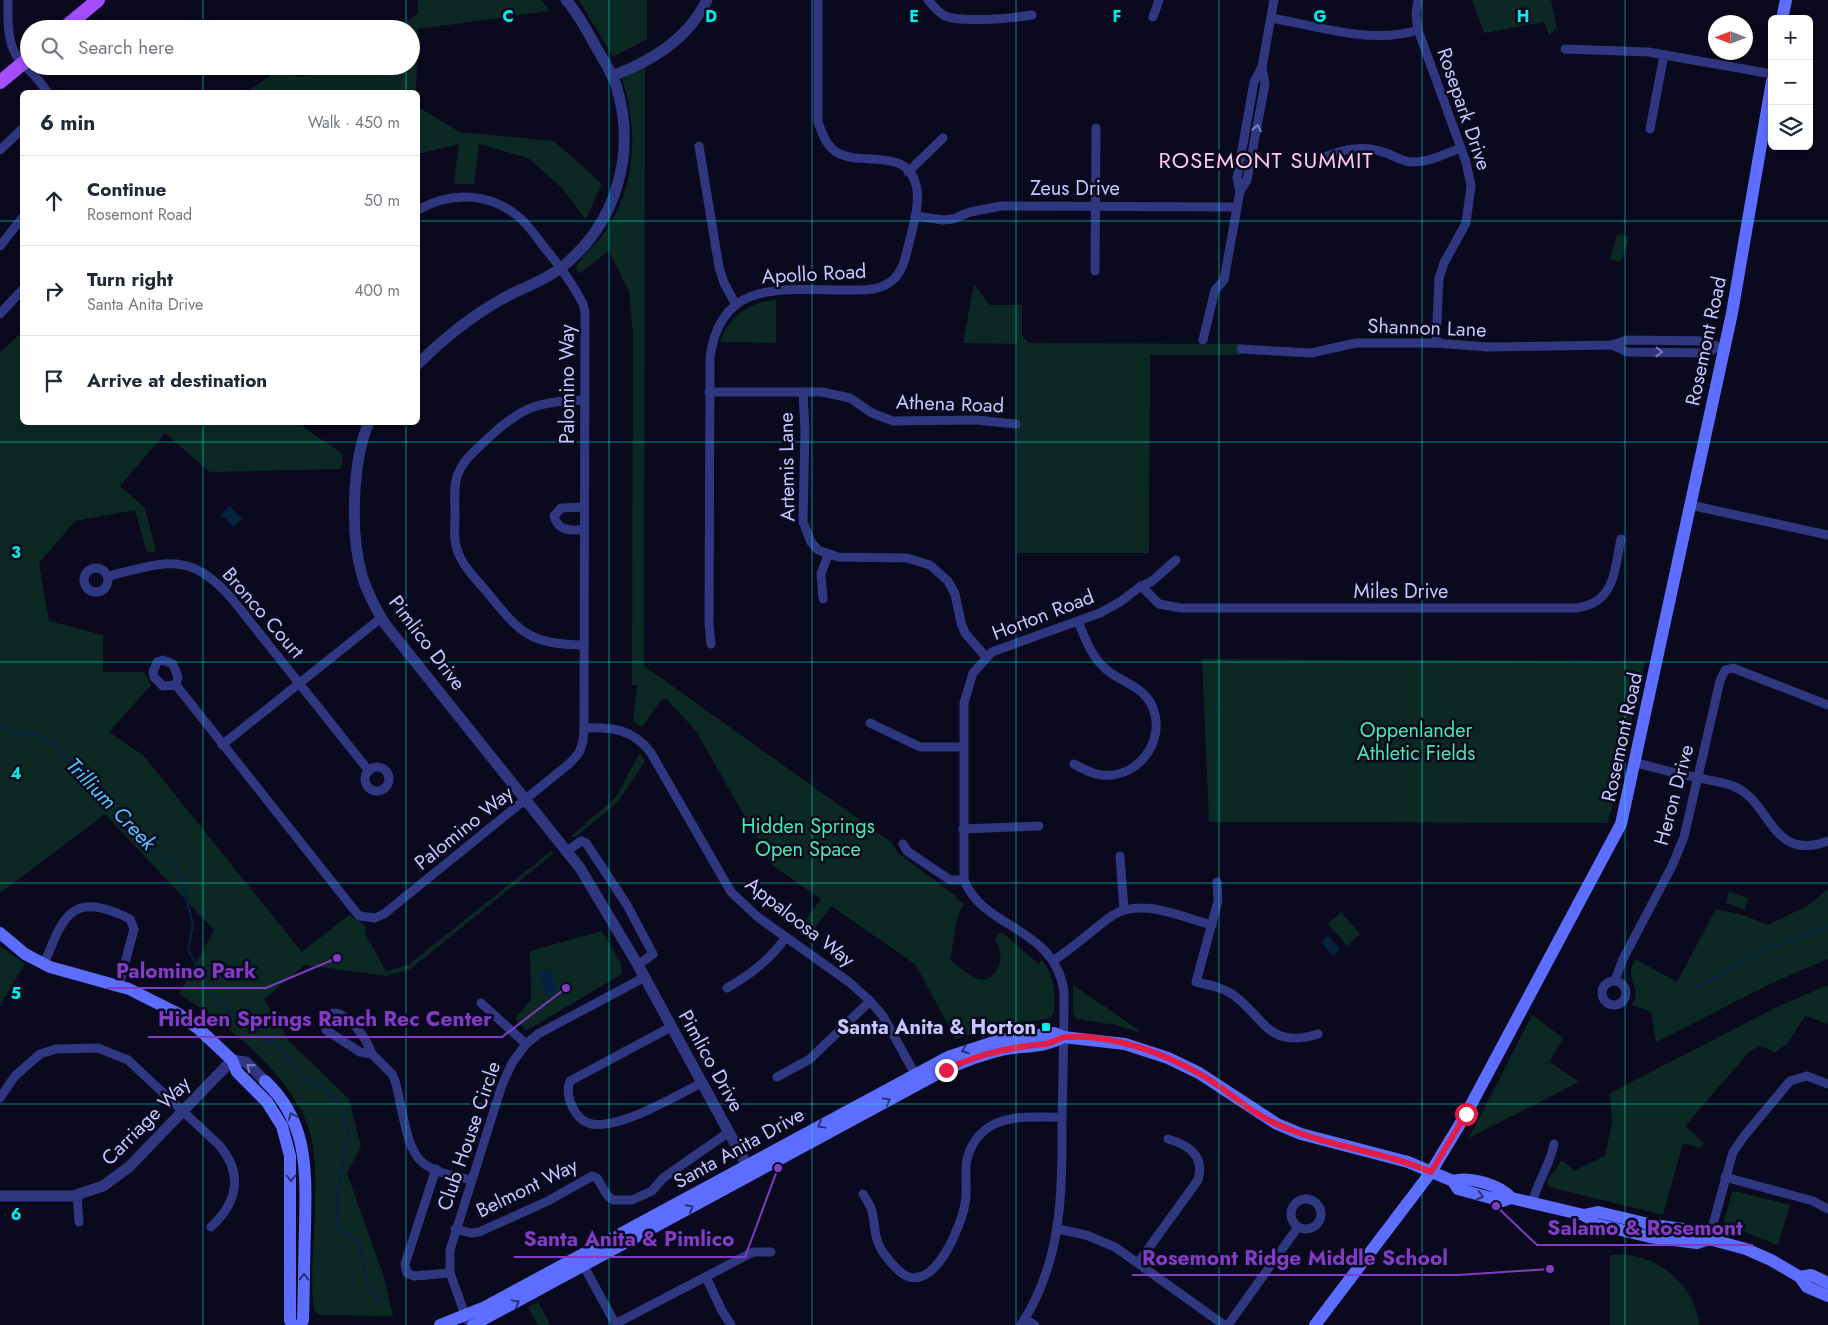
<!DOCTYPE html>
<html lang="en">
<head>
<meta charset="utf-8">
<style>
  :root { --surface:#fff; --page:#f2f2f3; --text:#1f2937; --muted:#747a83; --line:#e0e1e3 }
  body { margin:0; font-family:Jost,sans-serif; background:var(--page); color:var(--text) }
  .controls { position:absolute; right:15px; top:15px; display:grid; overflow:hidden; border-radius:8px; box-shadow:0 2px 8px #0003 }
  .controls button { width:45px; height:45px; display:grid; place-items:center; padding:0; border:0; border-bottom:1px solid var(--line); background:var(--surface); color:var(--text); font:25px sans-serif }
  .compass { position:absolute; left:1708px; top:15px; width:45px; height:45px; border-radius:50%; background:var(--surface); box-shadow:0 2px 8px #0003; rotate:270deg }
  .stop { position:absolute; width:15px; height:15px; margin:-11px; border:4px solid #e11d48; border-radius:50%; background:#fff }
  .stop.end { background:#e11d48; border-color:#fff; box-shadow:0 1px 5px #0008 }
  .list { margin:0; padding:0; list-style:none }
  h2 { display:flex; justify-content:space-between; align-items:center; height:65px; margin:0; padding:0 20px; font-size:21px }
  h2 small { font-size:16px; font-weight:400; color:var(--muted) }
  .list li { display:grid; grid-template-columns:32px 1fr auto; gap:15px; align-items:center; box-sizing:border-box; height:90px; padding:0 20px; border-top:1px solid var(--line) }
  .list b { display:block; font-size:19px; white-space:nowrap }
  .list p { margin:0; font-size:16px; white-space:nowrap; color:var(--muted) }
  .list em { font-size:16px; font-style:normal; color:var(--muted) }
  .icon { flex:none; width:28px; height:28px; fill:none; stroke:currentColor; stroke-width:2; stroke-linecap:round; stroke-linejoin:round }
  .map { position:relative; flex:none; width:1828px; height:1325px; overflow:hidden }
  .search { position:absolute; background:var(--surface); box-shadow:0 2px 8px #0003; left:20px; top:20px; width:400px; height:55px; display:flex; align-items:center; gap:12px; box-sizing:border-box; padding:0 18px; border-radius:28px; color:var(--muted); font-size:19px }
  .panel { position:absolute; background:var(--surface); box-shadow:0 2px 8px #0003; left:20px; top:90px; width:400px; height:335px; border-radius:8px }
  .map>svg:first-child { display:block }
  .green { fill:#0c2823 }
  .water { fill:#062240 }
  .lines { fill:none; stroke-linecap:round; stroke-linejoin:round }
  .stream { stroke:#062240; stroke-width:2.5 }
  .minor { stroke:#2f3781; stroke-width:9 }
  .tertiary { stroke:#2f3781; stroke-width:11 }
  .secondary { stroke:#5d6dff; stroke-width:12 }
  .primary { stroke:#a54dff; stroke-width:14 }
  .oneway { stroke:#7a7ec0 }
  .oneway2 { stroke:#2b3177 }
  .route { stroke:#e11d48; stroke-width:6 }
  .grid { fill:none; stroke:#00f1ea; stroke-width:1; stroke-opacity:0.55 }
  .poi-dot { fill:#00f1ea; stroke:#0a091d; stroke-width:2 }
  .labels { text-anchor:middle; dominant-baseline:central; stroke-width:5; stroke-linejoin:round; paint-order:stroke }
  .street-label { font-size:20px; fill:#c6c6ff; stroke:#0a091d }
  .park-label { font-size:20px; fill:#46ebac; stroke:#0a091d }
  .poi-label { font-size:20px; font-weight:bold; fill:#c6c6ff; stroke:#0a091d; text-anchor:end }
  .water-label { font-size:21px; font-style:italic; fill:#54c6ff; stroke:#0a091d }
  .quarter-label { font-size:22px; letter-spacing:1px; fill:#ffc8f2; stroke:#0a091d }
  .grid-label { font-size:16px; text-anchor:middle; font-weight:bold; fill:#00f1ea; stroke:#0a091d; stroke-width:5; stroke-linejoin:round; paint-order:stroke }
  .leader { fill:none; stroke:#823bc5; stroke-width:2 }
  .callout-dot { fill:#823bc5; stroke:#0a091d; stroke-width:2 }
  .callout-label { font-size:21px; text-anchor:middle; font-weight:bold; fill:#823bc5; stroke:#0a091d; stroke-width:5; stroke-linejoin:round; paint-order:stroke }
</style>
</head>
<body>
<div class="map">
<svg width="1828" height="1325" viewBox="0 0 1828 1325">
  <rect width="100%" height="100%" fill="#0a091d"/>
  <!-- green -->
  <g class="green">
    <polygon points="418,0 541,0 550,11 418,29 416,92 246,92 285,66 297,77 343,70 348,66 411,66 411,29 397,29 418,13"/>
    <polygon points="579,0 647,0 647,39 613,57"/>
    <polygon points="1472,0 1551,0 1557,28 1549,35 1544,22 1484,33"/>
    <path d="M645,67L644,666L892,843L898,853L957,897V899L964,904C953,921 955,941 950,960C958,966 967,974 976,978C992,985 1003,966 1000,952C1000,948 997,944 995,941L999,933H1003L1039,964L1042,960C1055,977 1055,992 1054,1013L1048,1019L997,1026L956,1039L915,964L831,906L808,938L798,931L821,899L773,866L696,731L666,698L660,701L642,727L633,721L637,685H632L633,333L629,291L609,251L578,274L576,268C581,255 597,244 605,232C636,186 639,131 622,79Z"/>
    <polygon points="418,107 460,132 554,141 602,184 588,214 585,219 562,188 528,158 479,144 474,184 454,184 459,144 418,154"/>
    <polygon points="1617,234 1629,237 1621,262 1610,259"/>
    <polygon points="974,284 990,305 1022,305 1022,336 1029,343 1241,344 1241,355 1150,355 1149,553 1017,553 1017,344 963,343"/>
    <path d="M776,300V343L720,342C728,317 750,301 776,300Z"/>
    <path d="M22,332V422L301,423L306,429L343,454L341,469L210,472L165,433L120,486L145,508L156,551L147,553L135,510L75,521L39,563L49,621L103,635V672H144L151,685L109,732L143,755L302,952L349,915L366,926L365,934L386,971L408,965L551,851L553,854L410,969L387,976L305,965L264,999L290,1042L349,1099L361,1147L347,1173L384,1277L393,1316L320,1315L314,1310C310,1282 314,1241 315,1212C315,1186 317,1161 311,1136C296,1078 228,1024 179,994L214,930L105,814L0,893V353Z"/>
    <polygon points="1202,659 1645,661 1608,823 1209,822"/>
    <polygon points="640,753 645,761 618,802 575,837 570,837 615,798"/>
    <path d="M1828,889V959L1776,981L1656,1042L1651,1012L1632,1005C1643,985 1623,981 1635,959L1677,982L1716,909L1743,915L1768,925L1807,906Z"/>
    <polygon points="1729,892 1748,898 1745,910 1726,903"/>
    <polygon points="1341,912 1360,934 1347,946 1328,924"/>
    <polygon points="602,931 621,964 622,974 526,1031 515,1019 531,999 530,951"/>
    <polygon points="0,946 25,964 0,1005"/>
    <polygon points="1073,985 1139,1030 1138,1032 1116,1025 1076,1019 1073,1013"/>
    <polygon points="1828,985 1828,1024 1805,1016 1787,1044 1775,1052 1760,1046 1749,1052 1685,1126 1704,1143 1701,1148 1683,1143 1663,1215 1549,1187 1547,1181 1562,1160 1574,1171 1605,1156 1612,1122 1610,1093 1777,1007"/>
    <polygon points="1532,1015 1563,1038 1550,1062 1579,1082 1469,1138"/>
    <polygon points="1735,1191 1790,1205 1778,1245 1726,1225 1724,1221 1732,1192"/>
    <path d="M1610,1255C1617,1255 1626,1254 1633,1256C1666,1261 1697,1292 1699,1325H1610Z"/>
    <polygon points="538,1302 551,1325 538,1325 528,1307"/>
  </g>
  <!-- water -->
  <g class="water">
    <polygon points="229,506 242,518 234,527 221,515"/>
    <polygon points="1328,936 1340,949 1333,956 1321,942"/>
    <polygon points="550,969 557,992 545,996 538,972"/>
  </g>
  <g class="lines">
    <!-- stream -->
    <g class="stream">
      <polyline points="0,726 16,732 35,734 52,742 99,791 135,833 156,853 174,864 182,879 193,925 188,949 209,991 229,1011 253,1019 262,1038 277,1044 302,1077 323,1087 341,1105 350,1138 343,1159 337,1200 339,1228 360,1244 367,1284 381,1305"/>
      <polyline points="1696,988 1765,949 1828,927"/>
    </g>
    <!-- minor -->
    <g class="minor">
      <path d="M8,0C8,22 6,46 22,63C32,73 40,80 47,92"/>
      <path d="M928,0C933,6 938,12 945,16C963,23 1013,18 1032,15"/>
      <polyline points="1418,0 1416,14 1418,30 1466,162 1471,186 1466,223 1444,263 1439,278 1436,343"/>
      <polyline points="1153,17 1159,0"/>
      <path d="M1271,18C1319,26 1370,45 1418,30"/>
      <polyline points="1565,49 1648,52 1772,74"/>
      <polyline points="1650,129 1664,55"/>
      <polyline points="699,146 719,267 724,283 735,303"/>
      <polyline points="0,150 22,129"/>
      <path d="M1318,160C1340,149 1363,144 1386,153C1395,156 1403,162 1412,162C1428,163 1446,153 1461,148"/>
      <polyline points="908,172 943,138"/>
      <polyline points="1240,191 1247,180 1265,84 1262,67"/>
      <polyline points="915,216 943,220 953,219 970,212 1001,206 1237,207"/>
      <polyline points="0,246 22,218"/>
      <polyline points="1095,271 1096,128"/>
      <polyline points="0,314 22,290"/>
      <polyline points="1203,340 1215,290 1224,280 1240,191 1237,178 1254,82 1262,67 1274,0"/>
      <polyline points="1612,345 1627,352 1706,353 1718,347"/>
      <polyline points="1241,349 1311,353 1356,343 1436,343 1487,347 1612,345 1627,340 1707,341 1718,347 1725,348"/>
      <polyline points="709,392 822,392 850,398 872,413 893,421 976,420 1016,424"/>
      <polyline points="803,392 805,431 803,522 811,542 818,550 838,557 907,558 930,565 948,581 955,594 961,623 965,633 986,657"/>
      <polyline points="1690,505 1828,535"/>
      <path d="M584,507L561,508L554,516C558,532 571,530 584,530"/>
      <circle cx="96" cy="580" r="12"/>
      <path d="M109,576C166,562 190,550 233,600L369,771"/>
      <path d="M1141,586L1159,604L1181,608H1575C1615,604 1614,571 1621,539"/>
      <polyline points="823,599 821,574 828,555"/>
      <path d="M711,644L709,624L710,358C720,278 783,290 845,290C863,290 881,292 895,278C904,268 906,255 909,243C913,226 919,208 917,190C910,145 864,167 838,153C827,147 822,134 818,122V0"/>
      <path d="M584,645C529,644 521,634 487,592C476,579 462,566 457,549C453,539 455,526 455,515C455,502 453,486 458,474C463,460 474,452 484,442C520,408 535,401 585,400"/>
      <path d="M176,685L163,686L154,677L153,672L157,662L163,660L173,664L178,677L176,685L359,916L375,918L384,914L570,763L579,753L583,741L584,728L585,312L583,304C573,284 559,265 544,247C537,238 529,226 520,218C490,192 451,191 418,210"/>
      <polyline points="870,723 920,747 963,747"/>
      <path d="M584,728C613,727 633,729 651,753L731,892L759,918L849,982L870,1001L883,1016L915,1074"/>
      <polyline points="222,745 381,618"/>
      <path d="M1636,763C1657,768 1678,774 1700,778C1711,781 1723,782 1733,786C1772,801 1770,863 1828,841"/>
      <path d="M1074,764C1083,769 1092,774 1102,775C1137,779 1166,742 1153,708C1144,686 1124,684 1107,670C1092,658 1085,639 1078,621"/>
      <circle cx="377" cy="779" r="12"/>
      <polyline points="963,829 1039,826"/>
      <polyline points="903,844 907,851 950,880 964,880"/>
      <polyline points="566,852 581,841 586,843 627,905 653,954 638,965"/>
      <polyline points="1120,856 1124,910"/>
      <path d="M1217,882L1218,901L1196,982C1210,985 1225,988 1236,997C1266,1021 1270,1049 1318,1034"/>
      <path d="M1054,960C1075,947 1093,929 1113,915C1142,897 1183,918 1212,925"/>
      <path d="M44,964C64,915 71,890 130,919L134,929L119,985"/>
      <polyline points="1615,980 1623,959 1672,866 1684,837 1720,681 1725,670 1733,668 1828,705"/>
      <circle cx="1614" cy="993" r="12"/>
      <path d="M727,988C751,974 770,960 786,937"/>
      <polyline points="481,1003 526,1044"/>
      <path d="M333,1013C349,1012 367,1040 372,1054L360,1052L326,1030C324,1022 326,1018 333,1013Z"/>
      <path d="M671,1027L570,1081C566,1091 569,1101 574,1110C577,1115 582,1121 588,1123C615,1133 676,1095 702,1083"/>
      <path d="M372,1054L392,1074L395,1081C402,1103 405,1149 423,1163C436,1173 456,1176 471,1180"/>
      <polyline points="777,1077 810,1059 870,1001"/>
      <path d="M0,1098L15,1076L40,1054L56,1049L98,1048L128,1060L219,1145C244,1174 237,1203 211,1227"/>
      <polyline points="436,1169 405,1264 407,1273 414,1276 450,1273"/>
      <polyline points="1725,1177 1813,1201 1828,1209"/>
      <path d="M863,1194C866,1199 870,1205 872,1211C875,1225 874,1238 882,1251C888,1259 899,1274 909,1277C938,1285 961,1225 965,1204C968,1189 964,1173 967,1159C970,1148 976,1137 985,1130C1006,1113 1037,1118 1062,1117"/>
      <polyline points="77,1195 79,1222"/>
      <circle cx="1306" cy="1214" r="15"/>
      <path d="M1532,1203C1538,1181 1550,1165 1554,1144"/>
      <polyline points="455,1229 471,1233 479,1232 548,1201 592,1176 597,1178 607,1195 613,1200 632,1200 652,1191 663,1178 729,1132"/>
      <polyline points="1058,1229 1086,1235 1115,1247 1224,1325"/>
      <polyline points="1709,1239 1733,1152 1745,1135 1790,1081 1807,1076 1828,1084"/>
      <polyline points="581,1261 616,1325"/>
      <path d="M1138,1263L1198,1180C1205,1156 1189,1145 1168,1139"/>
      <polyline points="706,1277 722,1311 731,1325"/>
      <polyline points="1025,1319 1035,1325"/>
      <polyline points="467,1320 450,1273 450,1250 502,1085 512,1063 526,1044 538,1034 645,977"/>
      <polyline points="615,1324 753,1252 771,1252"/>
      <path d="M1021,1325C1063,1260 1062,1193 1062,1119C1063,1076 1064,1034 1064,992C1055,926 984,930 964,880V703L973,673L992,652L1100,613L1120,602L1141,586L1151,582L1176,560"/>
      <polyline points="1228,1325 1298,1227"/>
    </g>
    <!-- tertiary -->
    <g class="tertiary">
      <path d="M612,76C652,61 688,39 707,0"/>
      <path d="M418,364C443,339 470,317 502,299C521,288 545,281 562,267C617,223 637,152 616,85C611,71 602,58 595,45C586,29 578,13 566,0"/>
      <path d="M369,422C352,461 350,535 362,575C367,593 376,609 385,624L580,868L638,965L751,1173"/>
      <polyline points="0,1196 73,1196 103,1186 129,1167 232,1060 246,1062 265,1081"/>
    </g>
    <!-- secondary -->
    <g class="secondary">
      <polyline points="1782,19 1786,0"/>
      <polyline points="0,933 25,954 50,967 129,989 177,1013 200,1030 232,1060 237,1072 267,1102 282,1126 290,1156 290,1320 292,1325"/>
      <path d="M265,1081C309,1122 306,1172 305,1228C304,1258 304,1289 303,1320L301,1325"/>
      <path d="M1453,1181C1469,1176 1501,1185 1511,1198"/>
      <polyline points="1584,1215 1598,1212 1653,1225 1698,1231 1709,1239 1746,1249 1771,1260 1800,1277 1807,1287 1828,1296"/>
      <polyline points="1800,1277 1811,1275 1828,1283"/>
      <polyline points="440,1325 485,1307 948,1057 1000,1040 1054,1033 1063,1037 1125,1044 1168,1058 1199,1073 1277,1124 1301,1134 1408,1162 1453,1181 1458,1189 1502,1201 1511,1198 1584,1215 1596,1224 1650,1237 1697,1243 1709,1239"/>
      <path d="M473,1325L939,1073C960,1063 982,1054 1006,1049C1025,1046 1047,1047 1063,1037"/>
      <polyline points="1315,1325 1431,1172 1466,1114 1621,824 1732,313 1772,81"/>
    </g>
    <!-- primary -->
    <g class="primary">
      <polyline points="63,29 98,0"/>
      <polyline points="0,82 29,58"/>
    </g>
  </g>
  <!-- one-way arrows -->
  <defs><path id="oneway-chevron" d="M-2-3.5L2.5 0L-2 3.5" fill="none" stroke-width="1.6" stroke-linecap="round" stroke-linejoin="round" transform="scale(1.25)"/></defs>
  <g class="oneway">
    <use href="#oneway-chevron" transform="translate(1257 128) rotate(-80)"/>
    <use href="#oneway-chevron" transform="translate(1659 352) rotate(1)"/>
    <use href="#oneway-chevron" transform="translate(250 1067) rotate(-140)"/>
  </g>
  <g class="oneway2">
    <use href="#oneway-chevron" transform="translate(965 1050) rotate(160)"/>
    <use href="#oneway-chevron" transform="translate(887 1101) rotate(-29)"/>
    <use href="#oneway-chevron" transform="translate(292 1116) rotate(-113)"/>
    <use href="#oneway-chevron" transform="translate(821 1125) rotate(151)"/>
    <use href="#oneway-chevron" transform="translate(291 1178) rotate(90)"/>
    <use href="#oneway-chevron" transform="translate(1480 1196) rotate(14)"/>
    <use href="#oneway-chevron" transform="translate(690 1208) rotate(-28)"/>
    <use href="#oneway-chevron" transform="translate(304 1277) rotate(-89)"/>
    <use href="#oneway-chevron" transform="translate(516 1303) rotate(-29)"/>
  </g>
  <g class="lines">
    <!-- route -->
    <path class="route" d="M946,1070C977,1054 1010,1047 1045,1044C1052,1043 1059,1038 1066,1037C1111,1034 1161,1052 1200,1074C1227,1089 1250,1113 1279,1125C1328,1147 1382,1151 1431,1172L1466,1114"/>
  </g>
  <!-- grid -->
  <path class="grid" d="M203,0V29M406,0V29M609,0V1325M812,0V1325M1016,0V1325M1219,0V1325M1422,0V1325M1625,0V1325M203,66V92M406,66V92M0,221H22M418,221H1828M203,422V1325M406,422V1325M0,442H1828M0,662H1828M0,883H1828M0,1104H1828"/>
  <!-- markers -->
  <rect class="poi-dot" x="1041" y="1022" width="10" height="10" rx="2.5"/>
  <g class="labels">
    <!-- street labels -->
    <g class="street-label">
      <text transform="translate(1464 109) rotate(71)">Rosepark Drive</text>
      <text x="1075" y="188">Zeus Drive</text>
      <text transform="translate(814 274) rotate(-3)">Apollo Road</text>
      <text transform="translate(1427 328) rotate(2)">Shannon Lane</text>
      <text transform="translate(1706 341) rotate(-78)">Rosemont Road</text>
      <text transform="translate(567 384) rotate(-90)">Palomino Way</text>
      <text transform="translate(950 404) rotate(2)">Athena Road</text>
      <text transform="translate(787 467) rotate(-91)">Artemis Lane</text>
      <text x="1401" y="591">Miles Drive</text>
      <text transform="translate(263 613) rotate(49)">Bronco Court</text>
      <text transform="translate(1043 615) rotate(-21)">Horton Road</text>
      <text transform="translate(427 643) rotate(53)">Pimlico Drive</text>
      <text transform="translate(1622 737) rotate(-78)">Rosemont Road</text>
      <text transform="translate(1674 795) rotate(-75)">Heron Drive</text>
      <text transform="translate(464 828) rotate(-39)">Palomino Way</text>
      <text transform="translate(800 922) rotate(38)">Appaloosa Way</text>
      <text transform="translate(711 1061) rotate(61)">Pimlico Drive</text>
      <text transform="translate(146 1121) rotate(-45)">Carriage Way</text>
      <text transform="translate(469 1136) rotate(-71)">Club House Circle</text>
      <text transform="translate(739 1148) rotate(-29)">Santa Anita Drive</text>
      <text transform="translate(527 1188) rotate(-26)">Belmont Way</text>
    </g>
    <!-- park labels -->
    <g class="park-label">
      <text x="1416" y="730">Oppenlander<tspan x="1416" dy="23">Athletic Fields</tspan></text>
      <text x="808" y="826">Hidden Springs<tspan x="808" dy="23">Open Space</tspan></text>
    </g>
    <!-- poi labels -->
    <g class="poi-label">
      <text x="1036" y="1027">Santa Anita &amp; Horton</text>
    </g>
    <!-- water labels -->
    <g class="water-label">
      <text transform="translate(111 804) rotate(46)">Trillium Creek</text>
    </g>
    <!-- quarter labels -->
    <g class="quarter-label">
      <text x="1266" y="160">ROSEMONT SUMMIT</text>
    </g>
  </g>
  <g class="grid-label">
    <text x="508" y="22">C</text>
    <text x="711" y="22">D</text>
    <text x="914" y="22">E</text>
    <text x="1117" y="22">F</text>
    <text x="1320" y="22">G</text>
    <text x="1523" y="22">H</text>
    <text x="16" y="558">3</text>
    <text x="16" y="779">4</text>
    <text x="16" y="999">5</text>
    <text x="16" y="1220">6</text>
  </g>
  <!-- callouts -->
  <path class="leader" d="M337 958L266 988H106M566 988L502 1037H148M1496 1206L1537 1245H1753M778 1168L745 1257H514M1550 1269L1458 1275H1132"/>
  <g class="callout-dot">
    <circle cx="337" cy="958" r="5"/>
    <circle cx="566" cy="988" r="5"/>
    <circle cx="1496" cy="1206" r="5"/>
    <circle cx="778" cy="1168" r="5"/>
    <circle cx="1550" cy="1269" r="5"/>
  </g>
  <g class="callout-label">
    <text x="186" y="978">Palomino Park</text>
    <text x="325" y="1026">Hidden Springs Ranch Rec Center</text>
    <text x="1645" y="1235">Salamo &amp; Rosemont</text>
    <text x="629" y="1246">Santa Anita &amp; Pimlico</text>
    <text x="1295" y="1265">Rosemont Ridge Middle School</text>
  </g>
</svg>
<div class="controls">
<button>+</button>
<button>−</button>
<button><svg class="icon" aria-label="layers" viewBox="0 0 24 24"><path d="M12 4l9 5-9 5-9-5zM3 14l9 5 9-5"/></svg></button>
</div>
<svg class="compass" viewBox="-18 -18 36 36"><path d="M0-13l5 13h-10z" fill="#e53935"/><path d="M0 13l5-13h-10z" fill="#747a83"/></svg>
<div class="stop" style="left:1466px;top:1114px"></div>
<div class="stop end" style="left:946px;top:1070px"></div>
<div class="search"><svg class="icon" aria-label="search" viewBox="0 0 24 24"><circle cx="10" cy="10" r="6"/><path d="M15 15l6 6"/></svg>Search here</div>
<section class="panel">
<h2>6 min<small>Walk · 450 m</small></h2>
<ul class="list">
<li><svg class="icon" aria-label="ahead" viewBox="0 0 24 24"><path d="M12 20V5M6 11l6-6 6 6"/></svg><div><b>Continue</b><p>Rosemont Road</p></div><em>50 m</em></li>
<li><svg class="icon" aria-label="right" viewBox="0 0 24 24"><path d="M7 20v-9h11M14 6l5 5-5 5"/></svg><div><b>Turn right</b><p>Santa Anita Drive</p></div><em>400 m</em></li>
<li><svg class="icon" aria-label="arrive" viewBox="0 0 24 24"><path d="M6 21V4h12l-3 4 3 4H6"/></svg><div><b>Arrive at destination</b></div></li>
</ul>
</section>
</div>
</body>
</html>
